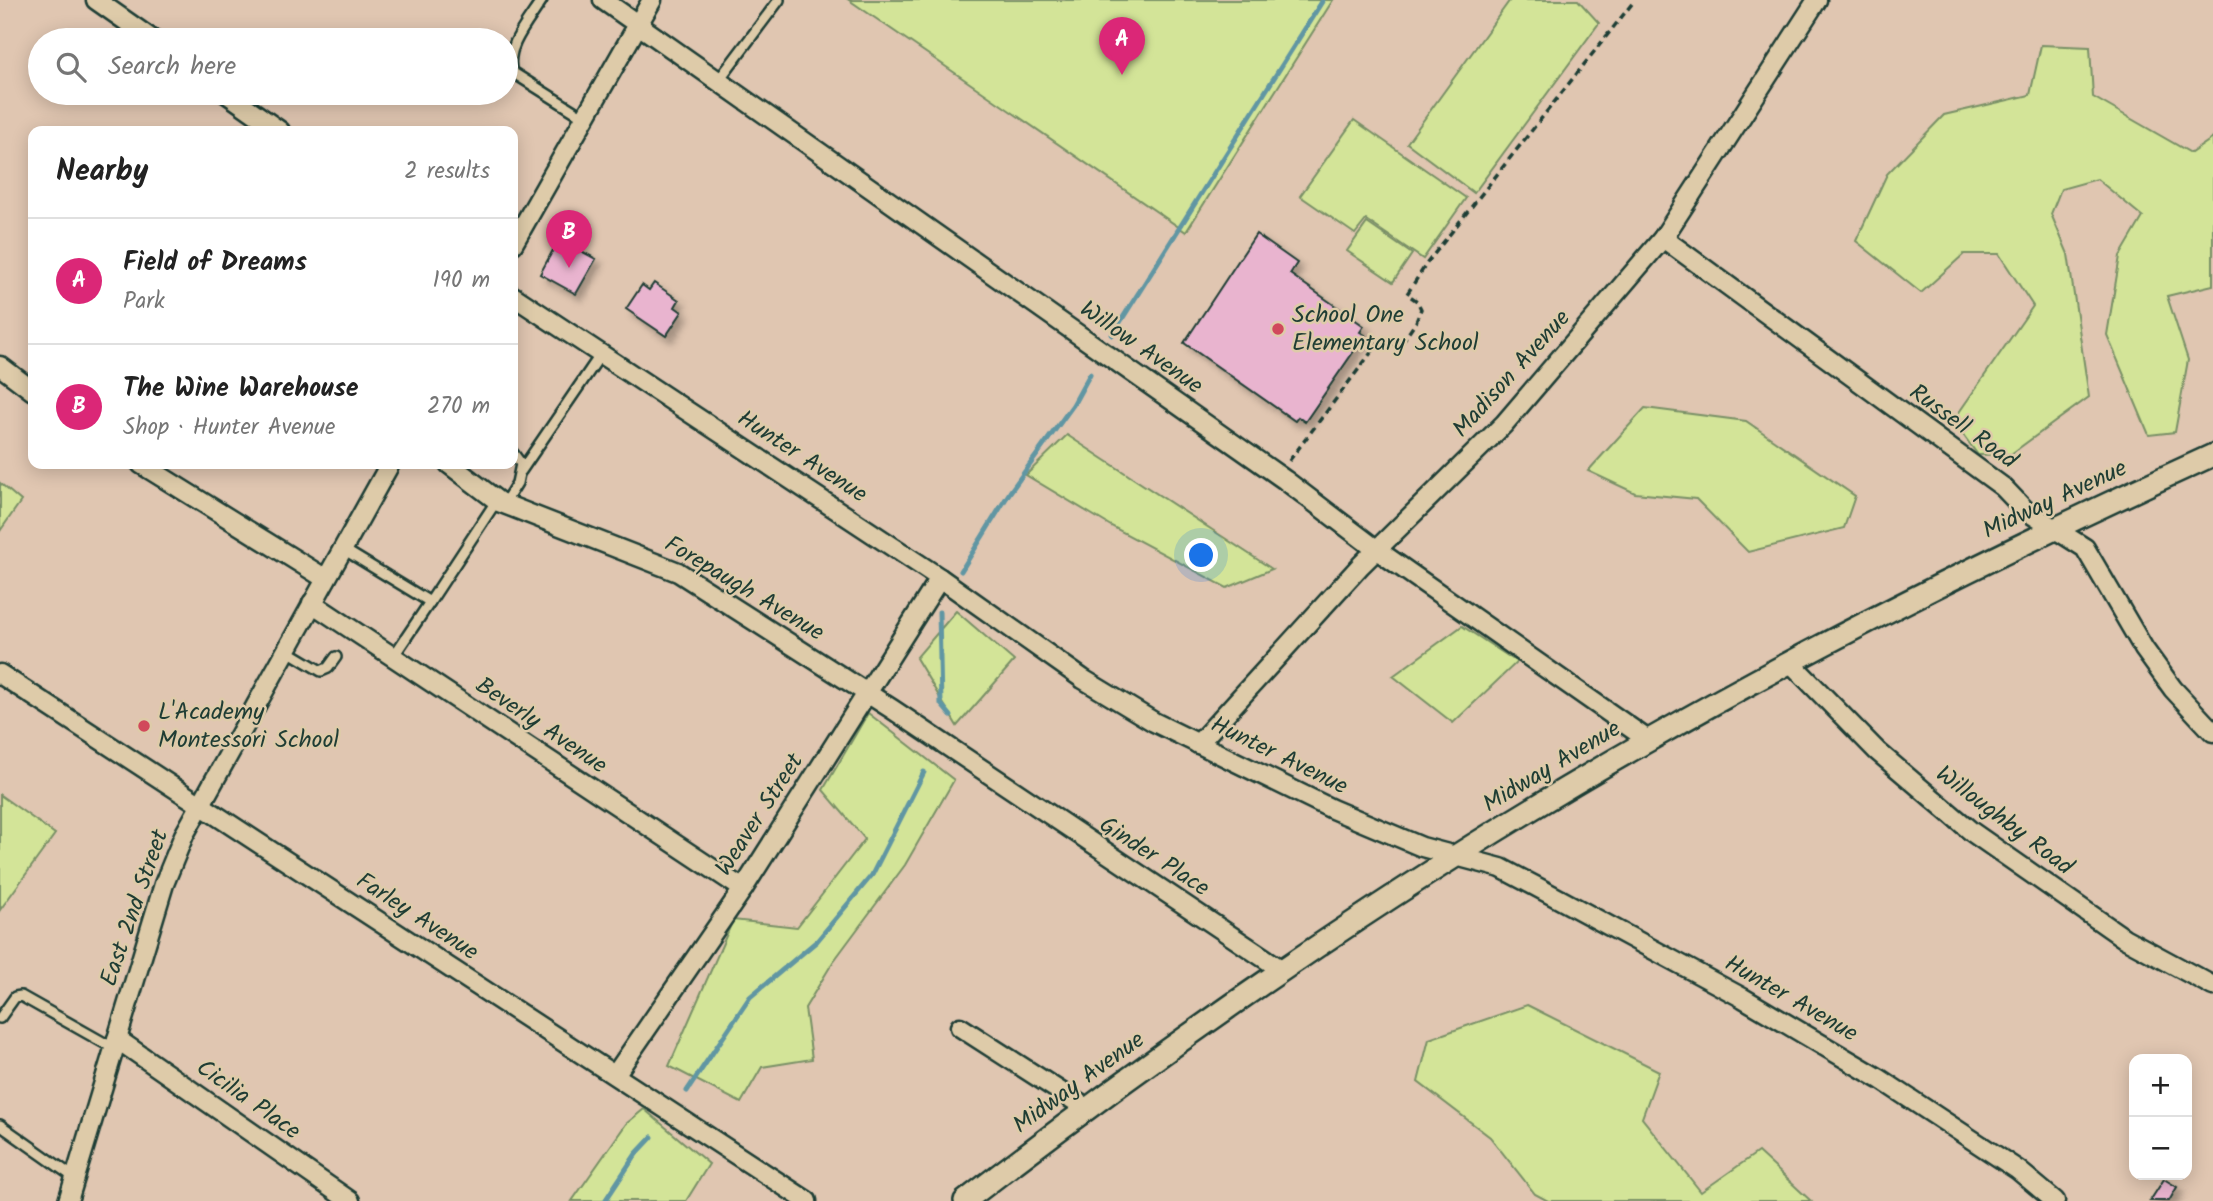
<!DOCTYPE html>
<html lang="en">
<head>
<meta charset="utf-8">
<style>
  :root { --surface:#fff; --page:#f6f6f6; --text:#222; --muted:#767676; --line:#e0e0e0; --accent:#db2777 }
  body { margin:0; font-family:Kalam,sans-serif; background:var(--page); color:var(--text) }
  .controls { position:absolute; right:21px; bottom:21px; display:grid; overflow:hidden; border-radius:14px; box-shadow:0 4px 18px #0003 }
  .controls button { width:63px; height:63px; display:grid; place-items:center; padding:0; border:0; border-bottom:2px solid var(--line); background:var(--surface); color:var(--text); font:35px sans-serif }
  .you { position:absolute; left:1202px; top:556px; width:24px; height:24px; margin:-18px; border:5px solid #fff; border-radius:50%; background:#1a73e8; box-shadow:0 0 0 10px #1a73e833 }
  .badge { display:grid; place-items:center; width:46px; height:46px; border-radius:50%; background:var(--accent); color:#fff; font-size:23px; font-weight:700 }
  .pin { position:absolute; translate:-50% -58px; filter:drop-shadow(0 2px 4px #0008) }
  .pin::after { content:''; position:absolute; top:37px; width:24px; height:21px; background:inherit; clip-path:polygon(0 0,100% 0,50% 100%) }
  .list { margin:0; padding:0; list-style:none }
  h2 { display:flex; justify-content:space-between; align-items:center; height:91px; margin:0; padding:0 28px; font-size:30px }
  h2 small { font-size:23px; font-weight:400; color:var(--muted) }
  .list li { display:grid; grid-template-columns:46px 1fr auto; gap:21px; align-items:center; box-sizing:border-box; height:126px; padding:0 28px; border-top:2px solid var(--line) }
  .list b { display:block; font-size:26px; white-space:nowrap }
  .list p { margin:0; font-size:23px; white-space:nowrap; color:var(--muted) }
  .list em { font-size:23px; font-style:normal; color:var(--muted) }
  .icon { flex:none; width:38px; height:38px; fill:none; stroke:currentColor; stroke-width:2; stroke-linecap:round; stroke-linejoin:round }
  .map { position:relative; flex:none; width:2213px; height:1201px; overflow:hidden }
  .search { position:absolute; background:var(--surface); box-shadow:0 4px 18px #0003; left:28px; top:28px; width:490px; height:77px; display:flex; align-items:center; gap:18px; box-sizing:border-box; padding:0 24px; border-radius:38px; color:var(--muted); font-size:26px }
  .panel { position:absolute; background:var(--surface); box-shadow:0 4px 18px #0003; left:28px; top:126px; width:490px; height:343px; border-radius:14px }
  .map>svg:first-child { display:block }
  .green { fill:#d3e498; stroke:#799066; stroke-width:2 }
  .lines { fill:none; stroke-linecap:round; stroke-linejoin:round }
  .stream { stroke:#6096a3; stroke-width:5 }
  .building { fill:#e9b4cf; stroke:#1f3d34; stroke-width:2; filter:url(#shadow) }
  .service-casing { stroke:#1f3d34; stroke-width:14 }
  .minor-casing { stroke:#1f3d34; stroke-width:23 }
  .tertiary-casing { stroke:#1f3d34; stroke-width:26 }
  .path { stroke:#1f3d34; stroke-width:3.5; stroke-dasharray:7 5; stroke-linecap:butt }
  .service { stroke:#decba9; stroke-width:9 }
  .minor { stroke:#decba9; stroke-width:18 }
  .tertiary { stroke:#decba9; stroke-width:21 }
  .poi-dot { fill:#d1495b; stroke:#decba9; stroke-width:2.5 }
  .labels { text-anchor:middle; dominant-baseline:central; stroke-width:5; stroke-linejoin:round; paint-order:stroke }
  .poi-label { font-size:24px; fill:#1f3d34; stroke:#decba9; text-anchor:start }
  .street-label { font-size:24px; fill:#1f3d34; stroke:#decba9 }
</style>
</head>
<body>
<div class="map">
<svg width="2213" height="1201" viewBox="0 0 2213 1201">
  <defs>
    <filter id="shadow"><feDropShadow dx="6" dy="6" stdDeviation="3.5" flood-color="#0004"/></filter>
  </defs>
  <rect width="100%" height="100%" fill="#e0c6b1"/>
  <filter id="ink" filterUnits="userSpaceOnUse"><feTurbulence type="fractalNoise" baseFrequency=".0143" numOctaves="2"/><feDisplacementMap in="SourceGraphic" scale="14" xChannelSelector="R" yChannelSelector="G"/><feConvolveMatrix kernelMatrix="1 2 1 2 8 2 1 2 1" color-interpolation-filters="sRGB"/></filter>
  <g filter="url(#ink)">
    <!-- green -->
    <g class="green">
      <polygon points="849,0 1333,0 1186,232"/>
      <polygon points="1510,0 1578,0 1599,23 1474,193 1407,143"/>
      <polygon points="2041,45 2090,47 2093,97 2191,153 2213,138 2213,285 2167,296 2188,360 2175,432 2149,435 2107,335 2120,256 2143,217 2097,179 2061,189 2051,214 2068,254 2089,397 2011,454 1978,455 1953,421 2033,306 1999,254 1964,254 1921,293 1856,241 1887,174 1944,115 2030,95"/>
      <polygon points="1354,120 1466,198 1423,259 1366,220 1355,234 1300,196"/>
      <polygon points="1367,223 1412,254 1393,282 1347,251"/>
      <polygon points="1645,408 1746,421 1855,496 1844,528 1748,552 1696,499 1635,493 1588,471"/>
      <polygon points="1067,435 1272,569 1227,588 1111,526 1026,475"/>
      <polygon points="0,483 21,501 0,531"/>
      <polygon points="956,611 1014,661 957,726 916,658"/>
      <polygon points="1462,626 1517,662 1453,723 1393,676"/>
      <polygon points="868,713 954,780 905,865 833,962 805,1008 812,1059 762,1067 741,1103 669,1066 733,920 797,927 865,839 823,790"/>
      <polygon points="0,795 55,834 0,910"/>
      <polygon points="1527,1005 1659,1071 1642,1118 1701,1192 1758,1152 1811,1201 1548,1201 1535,1194 1490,1137 1418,1082 1429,1039"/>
      <polygon points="644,1109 709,1164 686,1201 572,1201 626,1124"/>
    </g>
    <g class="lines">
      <!-- stream -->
      <g class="stream">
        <polyline points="1112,335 1323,0"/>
        <polyline points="961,571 1010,492 1073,405 1090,374"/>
        <polyline points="939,612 941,704 951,716"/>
        <polyline points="687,1091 750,997 817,941 872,875 924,772"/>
        <polyline points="605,1201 636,1154 652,1137"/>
      </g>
    </g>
    <!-- building -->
    <g class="building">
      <polygon points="1256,234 1297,263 1290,274 1364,326 1360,332 1365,335 1305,422 1298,417 1295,421 1184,343"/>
      <polygon points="559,239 596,259 576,294 540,274"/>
      <polygon points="654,283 679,300 675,307 682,312 666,336 626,309 642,285 649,290"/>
      <polygon points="2164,1179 2177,1187 2169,1201 2150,1201"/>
    </g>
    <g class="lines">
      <defs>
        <g id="service">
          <path d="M542,0C529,21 504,48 512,72L585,118"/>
          <polyline points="718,81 779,0"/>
          <polyline points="521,471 601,354"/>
          <polyline points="504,504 517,483 521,464 513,453"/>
          <polyline points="343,549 430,602 497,500"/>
          <polyline points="286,650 321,671 328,668 336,657"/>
          <polyline points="393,657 430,602"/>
          <polyline points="0,1018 15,997 21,996 115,1049"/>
          <polyline points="0,1125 75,1178"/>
        </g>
        <g id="minor">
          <polyline points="96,0 153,40"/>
          <polyline points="603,0 1285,480 1377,550 1648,740"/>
          <polyline points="226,93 280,131"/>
          <polyline points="1663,238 2003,487 2025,510 2085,548 2144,649 2173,689 2213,732"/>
          <polyline points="513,244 652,0"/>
          <polyline points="513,296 940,578 1083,679 1154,722 1332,809 1422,847 1501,868 1537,887 1743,998 1880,1079 2018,1170 2055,1201"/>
          <polyline points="0,366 33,391"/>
          <polyline points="141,464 326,579"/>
          <polyline points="449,464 499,502 678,572 892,709 1282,970"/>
          <polyline points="312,603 743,889"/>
          <polyline points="1790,662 1877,751 1972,832 2124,938 2213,986"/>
          <polyline points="0,674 807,1201"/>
          <polyline points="1198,744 1361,565 1504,424 1663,238 1817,0"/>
          <polyline points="960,1027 1086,1108"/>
          <polyline points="117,1039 350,1201"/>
          <polyline points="615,1075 743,889 940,578"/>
          <polyline points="68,1201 164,884 184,835 390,464"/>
        </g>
        <path id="tertiary" d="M965,1201C1183,1033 1411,875 1651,739C1833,635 2022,542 2213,455"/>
      </defs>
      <!-- service casing -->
      <use href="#service" class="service-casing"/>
      <!-- minor casing -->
      <use href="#minor" class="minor-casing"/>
      <!-- tertiary casing -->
      <use href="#tertiary" class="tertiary-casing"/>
      <!-- path -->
      <polyline class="path" points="1289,461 1383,337 1399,347 1416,322 1421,309 1417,301 1407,294 1427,263 1635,0"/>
      <!-- service -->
      <use href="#service" class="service"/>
      <!-- minor -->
      <use href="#minor" class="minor"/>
      <!-- tertiary -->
      <use href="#tertiary" class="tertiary"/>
    </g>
  </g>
  <!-- markers -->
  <g class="poi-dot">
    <circle cx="1278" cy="329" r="7"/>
    <circle cx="144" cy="726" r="7"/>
  </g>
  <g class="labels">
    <!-- poi labels -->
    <g class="poi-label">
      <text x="1292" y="315">School One<tspan x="1292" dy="28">Elementary School</tspan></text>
      <text x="158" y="712">L'Academy<tspan x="158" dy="28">Montessori School</tspan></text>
    </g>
    <!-- street labels -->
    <g class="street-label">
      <text transform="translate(1141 348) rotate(35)">Willow Avenue</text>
      <text transform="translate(1512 374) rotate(-48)">Madison Avenue</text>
      <text transform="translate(1963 427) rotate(36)">Russell Road</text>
      <text transform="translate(802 457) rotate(33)">Hunter Avenue</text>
      <text transform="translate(2055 500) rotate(-25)">Midway Avenue</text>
      <text transform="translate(744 589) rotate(31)">Forepaugh Avenue</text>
      <text transform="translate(541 726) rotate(34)">Beverly Avenue</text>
      <text transform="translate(1279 756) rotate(26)">Hunter Avenue</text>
      <text transform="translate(1552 767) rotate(-31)">Midway Avenue</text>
      <text transform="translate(760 815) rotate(-57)">Weaver Street</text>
      <text transform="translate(2004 821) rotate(37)">Willoughby Road</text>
      <text transform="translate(1154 857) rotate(33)">Ginder Place</text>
      <text transform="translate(135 908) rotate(-71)">East 2nd Street</text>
      <text transform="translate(417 917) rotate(33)">Farley Avenue</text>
      <text transform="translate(1791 999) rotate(30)">Hunter Avenue</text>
      <text transform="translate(1079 1083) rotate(-36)">Midway Avenue</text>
      <text transform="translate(248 1100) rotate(35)">Cicilia Place</text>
    </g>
  </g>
</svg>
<div class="controls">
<button>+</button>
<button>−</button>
</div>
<div class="you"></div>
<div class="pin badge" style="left:1122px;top:75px">A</div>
<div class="pin badge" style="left:569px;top:268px">B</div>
<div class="search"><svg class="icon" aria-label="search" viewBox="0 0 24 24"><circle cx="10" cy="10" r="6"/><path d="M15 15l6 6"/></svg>Search here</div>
<section class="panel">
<h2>Nearby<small>2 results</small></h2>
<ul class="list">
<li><span class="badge">A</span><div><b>Field of Dreams</b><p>Park</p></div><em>190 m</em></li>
<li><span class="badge">B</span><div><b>The Wine Warehouse</b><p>Shop · Hunter Avenue</p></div><em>270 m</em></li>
</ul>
</section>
</div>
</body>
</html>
